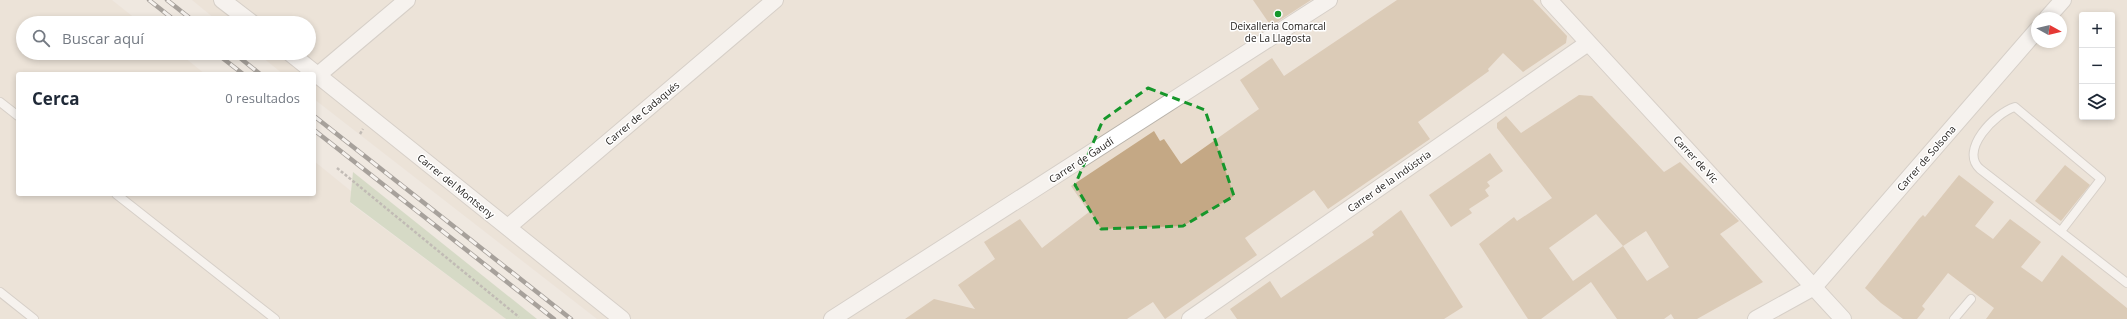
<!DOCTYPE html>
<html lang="es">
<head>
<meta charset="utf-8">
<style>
  :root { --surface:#fff; --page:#f2f2f3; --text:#1f2937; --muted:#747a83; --line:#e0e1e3 }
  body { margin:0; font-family:"Open Sans",sans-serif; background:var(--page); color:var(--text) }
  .controls { position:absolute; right:12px; top:12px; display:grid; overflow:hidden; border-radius:4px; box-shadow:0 2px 6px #0003 }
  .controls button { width:36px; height:36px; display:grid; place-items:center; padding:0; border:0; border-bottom:1px solid var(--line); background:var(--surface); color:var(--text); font:20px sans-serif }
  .compass { position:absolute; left:2031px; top:12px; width:36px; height:36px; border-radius:50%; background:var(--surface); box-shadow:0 2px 6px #0003; rotate:98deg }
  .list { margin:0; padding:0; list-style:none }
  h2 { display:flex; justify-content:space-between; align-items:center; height:52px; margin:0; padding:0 16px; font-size:17px }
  h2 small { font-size:13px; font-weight:400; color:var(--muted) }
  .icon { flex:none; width:22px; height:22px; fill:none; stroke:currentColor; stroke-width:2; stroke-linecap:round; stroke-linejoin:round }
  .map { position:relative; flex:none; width:2127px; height:319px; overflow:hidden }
  .search { position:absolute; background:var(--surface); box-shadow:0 2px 6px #0003; left:16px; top:16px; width:300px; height:44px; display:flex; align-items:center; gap:10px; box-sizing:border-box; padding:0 14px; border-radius:22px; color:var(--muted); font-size:15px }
  .panel { position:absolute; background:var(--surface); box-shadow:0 2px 6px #0003; left:16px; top:72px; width:300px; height:124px; border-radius:4px }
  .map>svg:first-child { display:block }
  .built { fill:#e9ddcf; fill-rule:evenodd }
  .green { fill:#b8caa7 }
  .building { fill:#c4a885; fill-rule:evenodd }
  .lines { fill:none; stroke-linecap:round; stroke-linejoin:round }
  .lane-casing { stroke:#b9b3ab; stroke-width:10 }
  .street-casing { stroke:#b9b3ab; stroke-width:18 }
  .path { stroke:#8b8680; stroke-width:2.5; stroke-dasharray:3 2; stroke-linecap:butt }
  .lane { stroke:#fff; stroke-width:8 }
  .street { stroke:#fff; stroke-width:16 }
  .rail-casing { stroke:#504c48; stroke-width:4.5 }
  .rail { stroke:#fff; stroke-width:3; stroke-dasharray:9; stroke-linecap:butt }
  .marked { fill:none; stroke:#16972b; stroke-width:3; stroke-dasharray:8 5; stroke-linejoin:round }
  .poi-dot { fill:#16972b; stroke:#fff; stroke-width:1.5 }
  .labels { text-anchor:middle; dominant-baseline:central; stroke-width:3; stroke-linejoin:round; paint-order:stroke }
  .poi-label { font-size:10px; fill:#1d1a17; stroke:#fff }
  .street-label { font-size:10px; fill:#1d1a17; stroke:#fff }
</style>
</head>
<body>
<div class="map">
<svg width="2127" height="319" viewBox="0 0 2127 319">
  <rect width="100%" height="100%" fill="#efe8e0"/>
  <!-- built -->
  <g class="built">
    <polygon points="0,0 112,0 141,23 23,23 23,53 179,53 205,74 18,74 18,194 314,194 314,161 351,191 350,203 506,319 0,319"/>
    <path d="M192,0H2127V319H597L314,99V74H283L257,53H309V23H220ZM2082,15H2112V117H2082ZM2037,18H2061V42H2037Z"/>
  </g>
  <!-- green -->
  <polygon class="green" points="353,172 537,319 506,319 350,202"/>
  <!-- building -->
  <g class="building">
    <polygon points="1253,0 1311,0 1271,26"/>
    <polygon points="1397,0 1533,0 1567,36 1566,43 1523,72 1503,53 1488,69 1489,71 1418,122 1430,139 1328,209 1314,190 1245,238 1257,255 1165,319 1153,302 1127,319 905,319 934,299 975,309 958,285 995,259 984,242 1020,219 1042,248 1089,212 1071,186 1154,131 1160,141 1164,139 1181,164 1259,109 1240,80 1272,58 1284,76"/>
    <path d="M1579,95L1592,96L1664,172L1680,162L1739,221L1720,234L1763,282L1697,319H1674L1671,314L1664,319H1617L1591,282L1541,319H1528L1479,244L1514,217L1517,221L1552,198L1497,128V123L1506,116L1521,133ZM1596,214L1623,246L1573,281L1549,248ZM1646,231L1669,267L1647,281L1623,246Z"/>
    <polygon points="1490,153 1503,171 1487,182 1490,186 1485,190 1489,196 1469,209 1472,213 1451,227 1429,195"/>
    <polygon points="2065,165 2090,185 2061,221 2035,201"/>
    <polygon points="1959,175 1994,202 1975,226 1993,239 2010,219 2041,242 2021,267 2042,282 2062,255 2127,308 2127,319 1986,319 1994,308 1948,273 1922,306 1925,309 1917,319 1903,319 1881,303 1865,288 1919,219 1923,215 1925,217"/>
    <polygon points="1401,210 1463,307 1444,319 1237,319 1230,309 1270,281 1281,298 1374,235 1372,232"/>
  </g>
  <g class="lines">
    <defs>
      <g id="lane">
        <polyline points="0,102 18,116"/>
        <polyline points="116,194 275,319"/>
        <path d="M2061,231L2101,179L2015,107C1995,113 1959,150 1980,169L2127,283"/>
        <polyline points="0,292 34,319"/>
        <polyline points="1954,319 1971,299"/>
      </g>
      <g id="street">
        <polyline points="222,0 252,23"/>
        <polyline points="1549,0 1843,319"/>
        <polyline points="2047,18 2063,0"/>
        <polyline points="290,53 622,319"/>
        <polyline points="318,75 407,0"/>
        <polyline points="508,227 775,0"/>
        <polyline points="832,319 1329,0"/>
        <polyline points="1190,319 1588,43"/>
        <polyline points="1756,319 1814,287 2037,30"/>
      </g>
    </defs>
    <!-- lane casing -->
    <use href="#lane" class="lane-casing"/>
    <!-- street casing -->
    <use href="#street" class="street-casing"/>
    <!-- path -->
    <g class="path">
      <polyline points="360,134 363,129"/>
      <polyline points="337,168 519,317"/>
    </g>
    <!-- lane -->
    <use href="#lane" class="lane"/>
    <!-- street -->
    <use href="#street" class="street"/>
    <defs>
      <g id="rail">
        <polyline points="149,0 178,23"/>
        <polyline points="167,0 196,23"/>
        <polyline points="216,53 243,74"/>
        <polyline points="234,53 260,74"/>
        <polyline points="314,116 571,319"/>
        <polyline points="314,130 554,319"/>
      </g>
    </defs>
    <!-- rail casing -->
    <use href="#rail" class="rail-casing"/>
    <!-- rail -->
    <use href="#rail" class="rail"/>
  </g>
  <!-- marked area -->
  <path d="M0 0H2127V319H0ZM1148,88L1205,110L1234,196L1183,226L1101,229L1075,185L1103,120Z" fill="#efe8e0" fill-opacity=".55" fill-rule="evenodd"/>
  <path class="marked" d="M1148,88L1205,110L1234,196L1183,226L1101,229L1075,185L1103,120Z"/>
  <!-- markers -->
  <circle class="poi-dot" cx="1278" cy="14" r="4"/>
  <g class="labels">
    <!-- poi labels -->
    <g class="poi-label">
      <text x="1278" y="26">Deixalleria Comarcal<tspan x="1278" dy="12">de La Llagosta</tspan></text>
    </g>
    <!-- street labels -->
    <g class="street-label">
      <text transform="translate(642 113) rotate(-40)">Carrer de Cadaqués</text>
      <text transform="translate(1926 158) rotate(-49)">Carrer de Solsona</text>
      <text transform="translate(1696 159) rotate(47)">Carrer de Vic</text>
      <text transform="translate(1081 160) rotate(-33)">Carrer de Gaudí</text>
      <text transform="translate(1389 181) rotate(-35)">Carrer de la Indústria</text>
      <text transform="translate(456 186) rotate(39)">Carrer del Montseny</text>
    </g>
  </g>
</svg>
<div class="controls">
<button>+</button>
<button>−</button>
<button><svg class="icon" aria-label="layers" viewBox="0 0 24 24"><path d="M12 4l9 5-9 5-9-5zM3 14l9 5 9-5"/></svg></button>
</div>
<svg class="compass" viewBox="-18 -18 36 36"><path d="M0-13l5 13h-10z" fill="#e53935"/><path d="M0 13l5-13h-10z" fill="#747a83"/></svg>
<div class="search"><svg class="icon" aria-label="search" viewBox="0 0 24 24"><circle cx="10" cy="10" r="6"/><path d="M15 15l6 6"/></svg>Buscar aquí</div>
<section class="panel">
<h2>Cerca<small>0 resultados</small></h2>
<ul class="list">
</ul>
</section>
</div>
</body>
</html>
